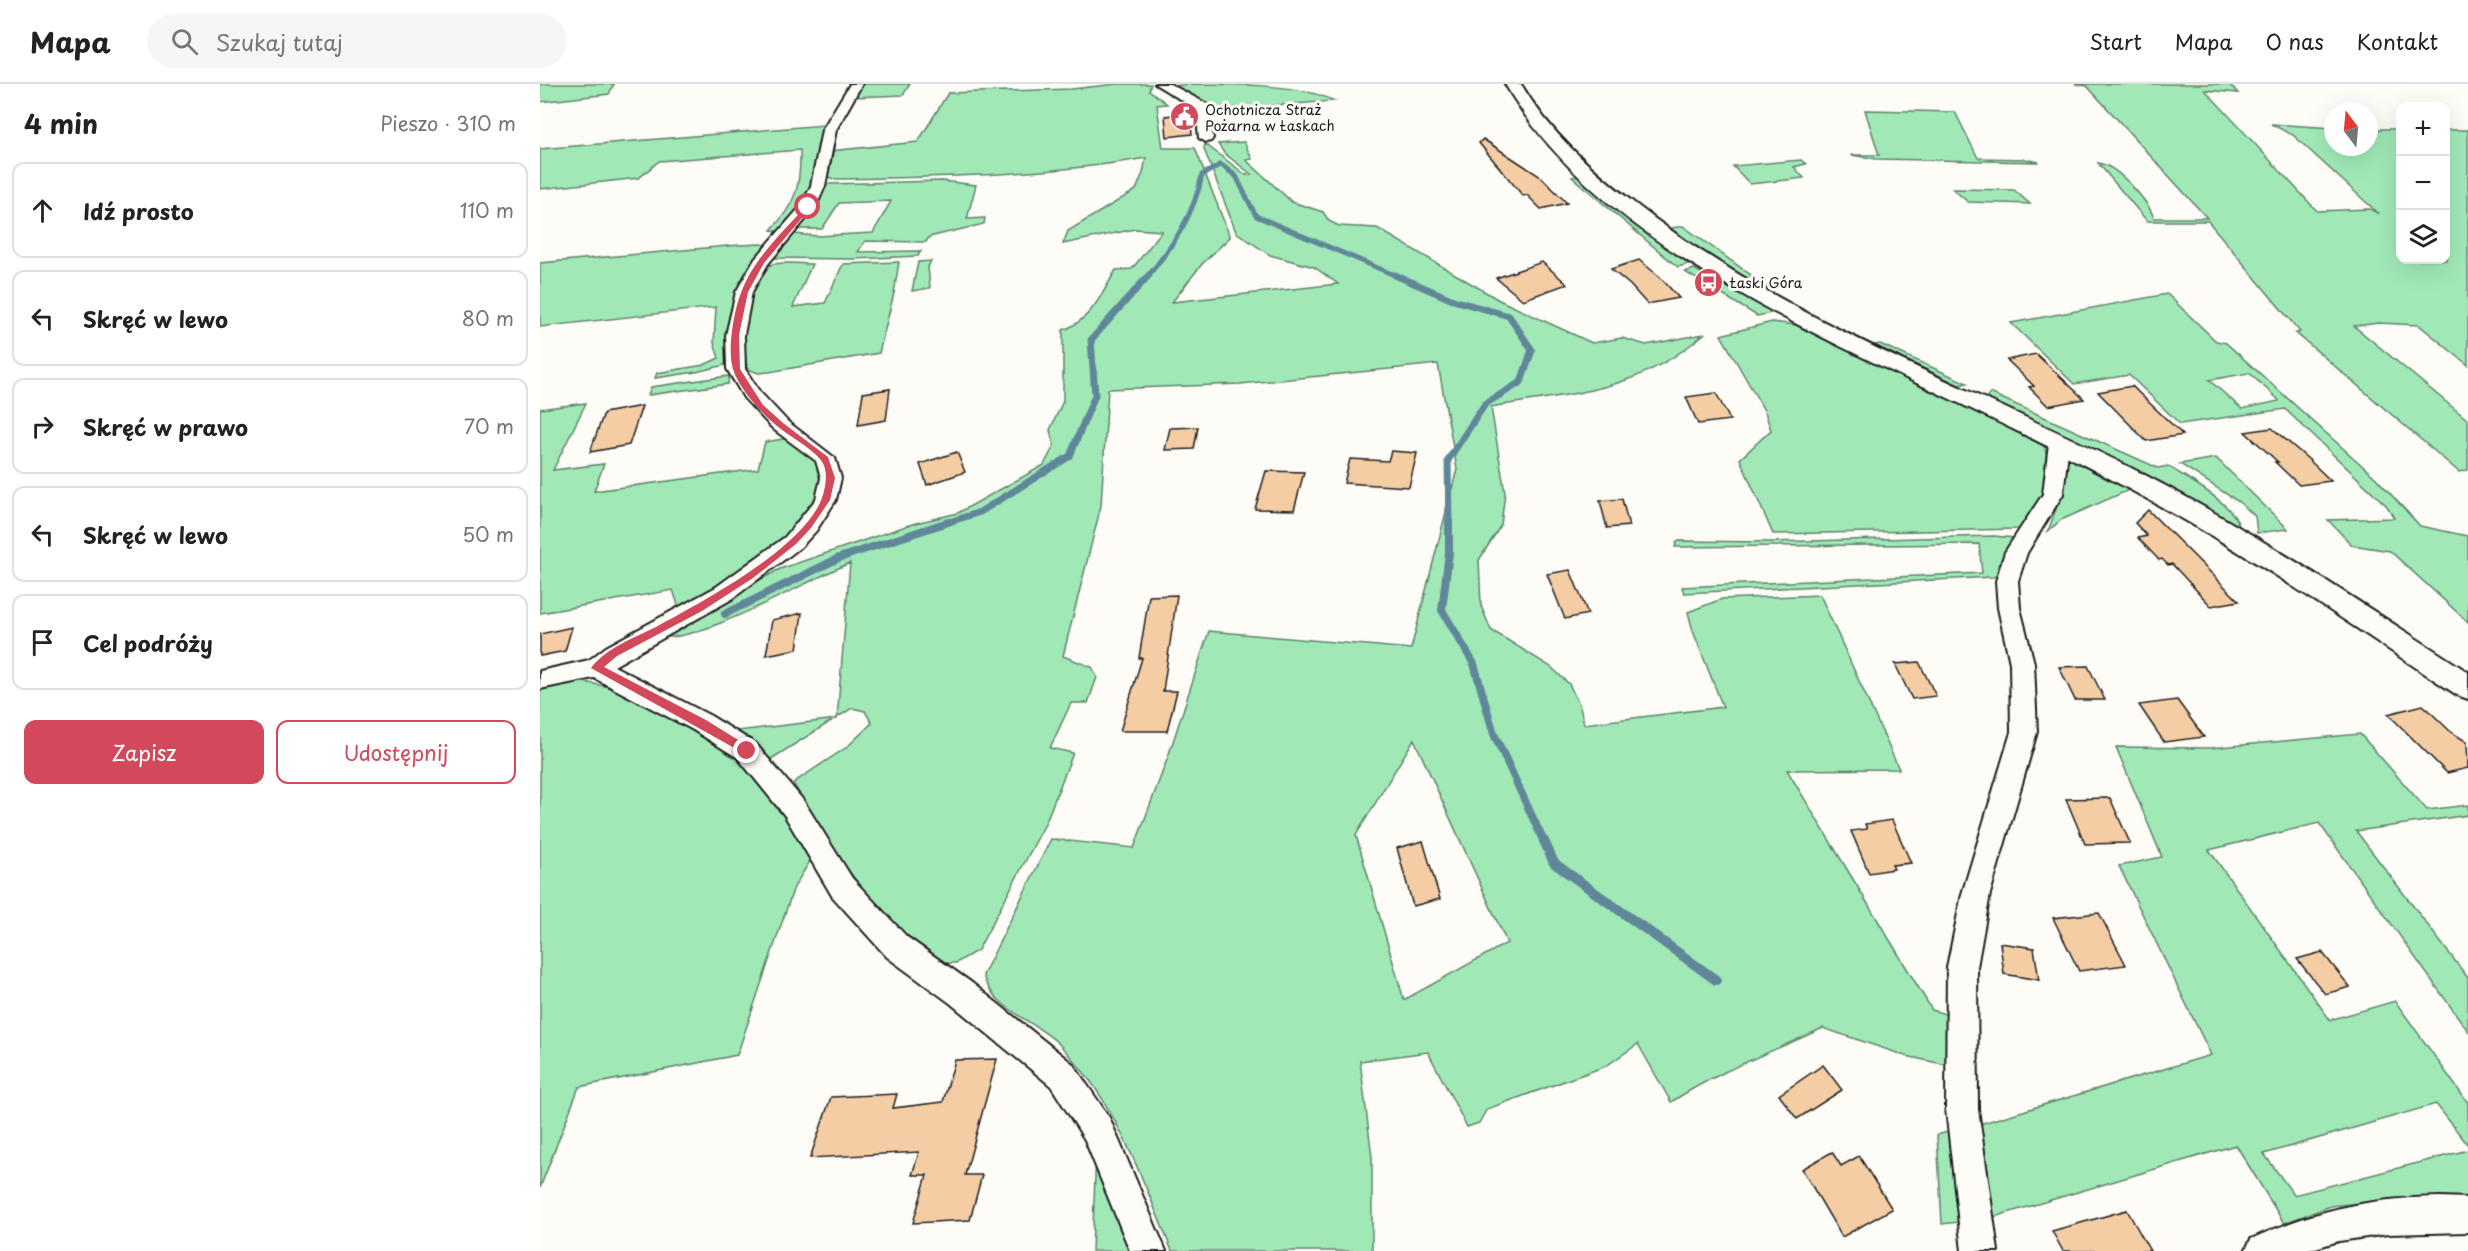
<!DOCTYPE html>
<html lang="pl">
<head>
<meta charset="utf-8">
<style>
  :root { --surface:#fff; --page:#f6f6f6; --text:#222; --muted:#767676; --line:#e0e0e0; --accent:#d1495b }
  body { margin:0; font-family:"Playpen Sans",sans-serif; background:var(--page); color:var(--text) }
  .controls { position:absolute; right:18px; top:18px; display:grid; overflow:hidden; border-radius:12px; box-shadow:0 6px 24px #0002 }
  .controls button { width:54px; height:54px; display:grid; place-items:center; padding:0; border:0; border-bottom:2px solid var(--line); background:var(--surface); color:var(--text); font:30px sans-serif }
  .compass { position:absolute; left:1784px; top:18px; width:54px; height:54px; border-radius:50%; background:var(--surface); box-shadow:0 6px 24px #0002; rotate:344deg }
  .stop { position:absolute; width:18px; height:18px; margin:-14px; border:4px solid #d1495b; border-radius:50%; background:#fff }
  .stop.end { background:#d1495b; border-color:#fff; box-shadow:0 2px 6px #0008 }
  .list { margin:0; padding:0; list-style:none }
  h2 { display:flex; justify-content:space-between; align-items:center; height:78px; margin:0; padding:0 24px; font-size:26px }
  h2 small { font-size:20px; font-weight:400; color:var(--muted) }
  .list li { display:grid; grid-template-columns:39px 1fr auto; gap:18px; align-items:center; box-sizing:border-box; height:96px; margin:0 12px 12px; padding:0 12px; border:2px solid var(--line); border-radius:12px }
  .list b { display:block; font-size:22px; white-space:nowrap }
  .list em { font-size:20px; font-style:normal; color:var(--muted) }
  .actions { display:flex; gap:12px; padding:18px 24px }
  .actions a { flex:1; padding:14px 0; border:2px solid var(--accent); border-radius:12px; text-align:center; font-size:21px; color:var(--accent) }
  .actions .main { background:var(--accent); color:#fff }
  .icon { flex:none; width:33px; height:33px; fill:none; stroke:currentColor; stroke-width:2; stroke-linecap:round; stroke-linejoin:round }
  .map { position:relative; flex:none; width:1928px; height:1167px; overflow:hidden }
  header { display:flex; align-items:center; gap:36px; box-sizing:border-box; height:84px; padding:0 30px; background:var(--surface); border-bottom:2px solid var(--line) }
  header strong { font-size:28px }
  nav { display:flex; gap:33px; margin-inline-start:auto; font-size:21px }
  .search { width:420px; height:54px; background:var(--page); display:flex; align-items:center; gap:15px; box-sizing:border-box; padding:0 21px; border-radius:33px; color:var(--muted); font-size:22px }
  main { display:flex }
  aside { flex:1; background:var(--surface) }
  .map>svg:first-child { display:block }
  .green { fill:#a0e9b7; stroke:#5e826a; stroke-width:1.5; fill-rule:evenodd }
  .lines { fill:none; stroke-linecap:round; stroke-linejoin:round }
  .stream-far3 { stroke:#5f8799; stroke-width:5 }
  .stream-far2 { stroke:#5f8799; stroke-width:7 }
  .stream-far1 { stroke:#5f8799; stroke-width:8 }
  .stream { stroke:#5f8799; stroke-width:10 }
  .building { fill:#f5cda5; stroke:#1c1c1c; stroke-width:1.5 }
  .minor-casing { stroke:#1c1c1c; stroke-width:4 }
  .tertiary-casing { stroke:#1c1c1c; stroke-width:4 }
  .minor { fill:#fdfcf7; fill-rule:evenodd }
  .tertiary { fill:#fdfcf7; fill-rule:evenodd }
  .route { fill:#d1495b }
  .labels { text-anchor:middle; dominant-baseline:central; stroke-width:6; stroke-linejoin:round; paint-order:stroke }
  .far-poi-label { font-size:14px; fill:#1c1c1c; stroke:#fdfcf7; text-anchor:start }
</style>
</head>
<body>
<header>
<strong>Mapa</strong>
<div class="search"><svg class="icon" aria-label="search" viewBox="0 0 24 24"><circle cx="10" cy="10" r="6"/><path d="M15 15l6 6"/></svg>Szukaj tutaj</div>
<nav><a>Start</a><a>Mapa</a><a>O nas</a><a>Kontakt</a></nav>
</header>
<main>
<aside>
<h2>4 min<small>Pieszo · 310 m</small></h2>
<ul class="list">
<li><svg class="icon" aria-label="ahead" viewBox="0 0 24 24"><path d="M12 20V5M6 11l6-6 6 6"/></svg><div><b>Idź prosto</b></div><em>110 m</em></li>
<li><svg class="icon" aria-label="left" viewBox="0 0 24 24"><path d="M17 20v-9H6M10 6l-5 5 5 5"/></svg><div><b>Skręć w lewo</b></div><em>80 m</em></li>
<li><svg class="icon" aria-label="right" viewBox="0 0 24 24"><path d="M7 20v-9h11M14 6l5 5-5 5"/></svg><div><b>Skręć w prawo</b></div><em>70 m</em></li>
<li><svg class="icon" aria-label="left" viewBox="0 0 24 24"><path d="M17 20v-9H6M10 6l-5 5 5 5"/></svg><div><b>Skręć w lewo</b></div><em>50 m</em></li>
<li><svg class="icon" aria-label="arrive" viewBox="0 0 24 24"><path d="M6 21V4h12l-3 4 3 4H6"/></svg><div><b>Cel podróży</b></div></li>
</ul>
<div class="actions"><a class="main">Zapisz</a><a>Udostępnij</a></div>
</aside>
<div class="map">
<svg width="1928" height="1167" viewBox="0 0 1928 1167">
  <rect width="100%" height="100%" fill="#fdfcf7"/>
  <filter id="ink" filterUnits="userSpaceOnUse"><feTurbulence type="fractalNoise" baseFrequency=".0167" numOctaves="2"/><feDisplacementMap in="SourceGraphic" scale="12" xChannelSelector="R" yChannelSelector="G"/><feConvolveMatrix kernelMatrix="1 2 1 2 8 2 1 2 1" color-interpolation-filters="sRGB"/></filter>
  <g filter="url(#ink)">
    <!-- green -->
    <g class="green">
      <polygon points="0,0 74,0 69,10 0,18"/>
      <polygon points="322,0 370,0 363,11 315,13"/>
      <path d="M577,0H611L609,6L627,20L617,21L623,64H655L690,153L662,180L632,218L798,200L774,183L730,171L696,148L664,65L665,60L706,91L711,90L684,69L678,60L704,58L712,75L706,76L752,118L783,128L789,137L799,142L837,144L959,216L1052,259L1082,254L1106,261L1164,250C1096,309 1036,308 951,323L965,409L961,441L939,476L941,522L951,546L1011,583L1029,600L1040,623L1044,640L1183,623L1153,547L1148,528L1182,515L1280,511L1359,685L1247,686L1392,926L1412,932L1407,981L1366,972L1283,944C1232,968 1178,987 1131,1018L1098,960L1066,982L947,1025L939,1039L927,1043L888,968L820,977L832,1073V1167H632C609,1111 579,1029 540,984C533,976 526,967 519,960C495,937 452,924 443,891L511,755L594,764L628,673L669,547L871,565L917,385L898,280L700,300L568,305L561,422L523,572L552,583L557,593L548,619H531L510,664L533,669L505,740L438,866L416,879H402L346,836L290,762L253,699L307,663L332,639L325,627L312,624L228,677L197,647L297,635L310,479C271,494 151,564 117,552L240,485L372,440L418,429L504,381L514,362L510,346L523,317V246C551,237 562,209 576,186L592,185L622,147L595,145L523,160L528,147L596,106L603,89L606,74C503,92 397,93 293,95L284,91L290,67L378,58L408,9L532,5ZM874,655L967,859L864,916L816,751Z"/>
      <path d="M651,0C693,0 761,0 794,17L672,26L665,19L633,2Z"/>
      <path d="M1535,0H1689L1698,9L1665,6L1777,127L1830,125L1839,130L1753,51L1731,40L1793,44V63H1829V45H1860V176H1906V46H1928V281L1879,241L1839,239L1814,242L1928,336V386L1919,388L1756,249L1760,248L1668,137H1607L1558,79C1577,81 1608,117 1614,134H1667L1547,2Z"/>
      <polygon points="1325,26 1415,28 1438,74 1485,75 1499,78 1336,75 1311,71 1339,71"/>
      <path d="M284,41C277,87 273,113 242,148L231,146C256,120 261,101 260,66L119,77L99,94L0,105V65Z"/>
      <polygon points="1261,76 1266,80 1254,83 1264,94 1210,100 1193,82"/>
      <polygon points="1036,92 1144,174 1148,180 1138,183 1127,174 1032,93"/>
      <polygon points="402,97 436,101 427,135 445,134 444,140 389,153 386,158 325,157 318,168 381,167 378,172 313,175 233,174 240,161 254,150 278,152 333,149 351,117 299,119 282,145 259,145 288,100"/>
      <polygon points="1413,105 1474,106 1490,120 1428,118"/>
      <polygon points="1143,142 1233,207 1222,208 1127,145"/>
      <polygon points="199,161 222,160 227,162 211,186 193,279 156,288 115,294 117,289 164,281 179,274 174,259 176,223 0,243 0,179"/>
      <polygon points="391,177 388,183 390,204 372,207 378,178"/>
      <path d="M359,178L354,209L339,269L229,288L218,289L208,285C200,262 204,191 230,181C242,177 260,180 272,180L253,223L285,219L303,180Z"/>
      <polygon points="1154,185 1227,224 1231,229 1217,232 1145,188"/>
      <path d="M1627,210L1676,257L1686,259L1836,394L1880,442L1928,452V538L1850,467L1812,461L1788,436L1854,434L1847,422L1745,325L1640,340L1589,291L1534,300L1471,239ZM1709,289L1739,316V317L1702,325L1669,296Z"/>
      <path d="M1232,238L1256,241L1503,359C1513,381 1504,435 1479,445L1233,450L1200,375L1231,346L1225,328L1181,251Z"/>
      <polygon points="1340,260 1427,299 1419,301 1334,261"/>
      <polygon points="189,292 188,300 108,311 111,303"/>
      <path d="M1450,309L1618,384L1628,382C1647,395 1695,420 1699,443L1603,392L1445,315Z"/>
      <path d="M46,319L13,386L64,380L54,407L218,385L225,358L249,354C264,364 280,373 284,393C290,423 223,476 200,491C180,503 159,513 139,524L133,506L0,529V325Z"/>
      <polygon points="1527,374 1539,375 1589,406 1521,436 1508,447 1517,422"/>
      <polygon points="1676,374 1741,438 1748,445 1717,449 1715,432 1699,418 1640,380"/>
      <polygon points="1454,452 1474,454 1460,491 1453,493 1144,509 1142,503 1442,489 1439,460 1135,463 1137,457 1231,458"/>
      <polygon points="38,597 70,603 168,651 206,679 244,728 273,772 254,803 197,971 39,1003 0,1104 0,602"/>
      <polygon points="1820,650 1887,726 1928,721 1928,731 1816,747 1928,894 1928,947 1779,739 1669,766 1790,936 1855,917 1928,1019 1928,1061 1896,1020 1724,1070 1754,1111 1928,1066 1928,1115 1834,1117 1791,1122 1744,1139 1696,1061 1447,1135 1436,1041 1671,971 1579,782 1622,773 1576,663 1670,664"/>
      <polygon points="1418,1045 1427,1137 1402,1140 1397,1051"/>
      <polygon points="556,1068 596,1167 552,1167"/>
    </g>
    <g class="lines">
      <!-- stream-far3 -->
      <g class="stream-far3">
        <polyline points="680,80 696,92 716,132 859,193"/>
        <path d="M607,193C633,162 654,131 662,91L680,81"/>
      </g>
      <!-- stream-far2 -->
      <g class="stream-far2">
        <polyline points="855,191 913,216 969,232 992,266 981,298 945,320 908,376 909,440"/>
        <polyline points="403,440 440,428 530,372 555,311 551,256 609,191"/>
      </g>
      <!-- stream-far1 -->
      <g class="stream-far1">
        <polyline points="909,438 909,468 902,526 934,580 954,650 1004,758"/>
        <polyline points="185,530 299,474 408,438"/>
      </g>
      <!-- stream -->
      <polyline class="stream" points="1004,757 1014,779 1176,896"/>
    </g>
    <!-- building -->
    <g class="building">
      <polygon points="650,29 652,50 627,53 625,32"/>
      <polygon points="943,55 1001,93 1027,119 1001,125 987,111 983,112 939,59"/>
      <polygon points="1099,176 1120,193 1139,214 1107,220 1090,201 1071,185"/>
      <polygon points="1002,178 1027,200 983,216 956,194"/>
      <polygon points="1496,270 1524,296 1544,315 1508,322 1489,303 1494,302 1467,276"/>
      <polygon points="1592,302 1599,309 1643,351 1606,357 1558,308"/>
      <polygon points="350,305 346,336 318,341 323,309"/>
      <polygon points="1176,309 1190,336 1158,340 1146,313"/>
      <polygon points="102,322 89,361 50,368 64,329"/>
      <polygon points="658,343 654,365 625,366 630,344"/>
      <polygon points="1732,344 1767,374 1791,397 1759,401 1735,378 1738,378 1705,348"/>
      <polygon points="851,367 877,369 869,403 804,399 810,375 848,377"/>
      <polygon points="417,368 425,388 387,401 380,380"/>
      <polygon points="726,387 764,388 754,426 715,425"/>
      <polygon points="1082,415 1089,442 1067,444 1060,417"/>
      <polygon points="1608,426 1699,517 1671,522 1632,480 1628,481 1622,475 1619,476 1598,454 1607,452 1595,439"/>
      <polygon points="1030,486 1048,530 1025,535 1007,490"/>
      <polygon points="637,511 623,607 637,607 627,647 580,647 602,574 599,574 609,512"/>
      <polygon points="262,529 257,565 226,571 232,536"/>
      <polygon points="32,543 25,567 0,572 0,550"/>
      <polygon points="1379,578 1396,612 1372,615 1355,580"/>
      <polygon points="1548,582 1565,616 1535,616 1519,583"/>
      <polygon points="1637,616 1664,653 1624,658 1599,621"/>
      <polygon points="1883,621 1911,648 1927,658 1928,684 1907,689 1848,630"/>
      <polygon points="1570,714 1590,759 1545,760 1526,715"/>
      <polygon points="1352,736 1371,779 1352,781 1354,785 1329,789 1311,747 1327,745 1325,740"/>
      <polygon points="883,757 900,815 873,822 857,764"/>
      <polygon points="1559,829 1586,881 1539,887 1513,834"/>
      <polygon points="1460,859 1494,864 1499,896 1464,890"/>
      <polygon points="1782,868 1810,903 1785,910 1757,875"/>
      <polygon points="457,975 425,1091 442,1091 430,1136 373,1139 387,1091 372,1091 379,1068 270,1074 291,1013 357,1010 353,1024 403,1018 415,976"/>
      <polygon points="1283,981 1302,1006 1257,1035 1239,1011"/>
      <polygon points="1292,1068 1301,1082 1319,1072 1352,1125 1302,1153 1262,1085"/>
      <polygon points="1587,1126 1610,1167 1523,1167 1512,1147"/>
    </g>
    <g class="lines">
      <defs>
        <g id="minor">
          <polygon points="310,0 322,0 296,46 285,102 276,123 228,180 212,208 204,251 205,285 219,307 247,337 295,374 301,394 296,416 276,447 261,463 192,515 74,582 171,632 216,660 263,716 312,794 367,853 432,899 533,980 569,1033 626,1167 590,1167 545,1056 511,1002 410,919 347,873 292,812 245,732 198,674 153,646 54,594 0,605 0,587 49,576 66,563 176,503 245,453 276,415 281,394 276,377 233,345 204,314 187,285 186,251 196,208 215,175 261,122 271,102 282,46"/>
          <polygon points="615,0 630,0 667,20 673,54 671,57 666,58 659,54 656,25"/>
          <polygon points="1519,353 1526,355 1529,359 1523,410 1487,469 1478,497 1480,524 1494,579 1497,648 1450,810 1437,883 1438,1025 1458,1167 1422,1167 1406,1025 1407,883 1422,810 1471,648 1470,579 1458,524 1456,497 1465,468 1503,410 1509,359 1512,355"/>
          <path d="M1900,1113L1928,1114V1148L1848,1150L1799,1157L1765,1167H1705L1711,1155C1775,1126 1829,1114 1900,1113Z"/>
        </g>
        <path id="tertiary" d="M965,0H981C1010,49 1049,83 1093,118C1245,238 1434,303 1605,391C1717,449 1822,520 1928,588V615L1917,611C1809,539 1702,465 1587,404C1528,372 1468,342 1408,314C1257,242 1051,150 965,0Z"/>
      </defs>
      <!-- minor casing -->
      <use href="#minor" class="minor-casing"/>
      <!-- tertiary casing -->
      <use href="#tertiary" class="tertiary-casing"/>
      <!-- minor -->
      <use href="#minor" class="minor"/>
      <!-- tertiary -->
      <use href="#tertiary" class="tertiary"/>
    </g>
  </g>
  <!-- route -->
  <path class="route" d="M266,122L271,123L224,179L208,208L199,251L200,285L223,321L243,339L288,373L295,394L290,416L271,444L256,460L213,494L162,527L77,572L64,583L166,636L211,664L212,667L207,671L51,584C66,564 94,554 116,543C162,518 264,464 282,414C286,402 289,385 280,375C269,362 250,353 237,342C222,330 198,303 193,285C187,267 194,226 201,209C213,175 243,148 266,122Z"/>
  <!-- icons -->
  <defs>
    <symbol id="civic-disc" viewBox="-11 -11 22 22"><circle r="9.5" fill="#d1495b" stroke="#fdfcf7"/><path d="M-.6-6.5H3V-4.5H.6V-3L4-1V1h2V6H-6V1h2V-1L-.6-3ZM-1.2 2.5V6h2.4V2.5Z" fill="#fff"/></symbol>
    <symbol id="bus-disc" viewBox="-11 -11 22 22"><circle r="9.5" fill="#d1495b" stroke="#fdfcf7"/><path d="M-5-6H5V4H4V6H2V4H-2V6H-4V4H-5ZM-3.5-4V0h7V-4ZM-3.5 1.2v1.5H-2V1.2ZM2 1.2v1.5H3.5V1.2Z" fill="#fff"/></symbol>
  </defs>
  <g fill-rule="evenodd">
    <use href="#civic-disc" x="628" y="16" width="33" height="33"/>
    <use href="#bus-disc" x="1152" y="182" width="33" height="33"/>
  </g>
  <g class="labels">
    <!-- far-poi labels -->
    <g class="far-poi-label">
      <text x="665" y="25">Ochotnicza Straż<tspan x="665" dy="16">Pożarna w Łaskach</tspan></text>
      <text x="1190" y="198">Łaski Góra</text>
    </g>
  </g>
</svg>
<div class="controls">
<button>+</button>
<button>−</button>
<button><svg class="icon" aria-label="layers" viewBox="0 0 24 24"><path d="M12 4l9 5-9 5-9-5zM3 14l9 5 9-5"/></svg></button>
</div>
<svg class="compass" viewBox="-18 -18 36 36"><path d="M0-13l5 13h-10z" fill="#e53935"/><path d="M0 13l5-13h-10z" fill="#767676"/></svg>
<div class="stop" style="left:268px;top:123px"></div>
<div class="stop end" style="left:207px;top:667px"></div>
</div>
</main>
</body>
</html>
